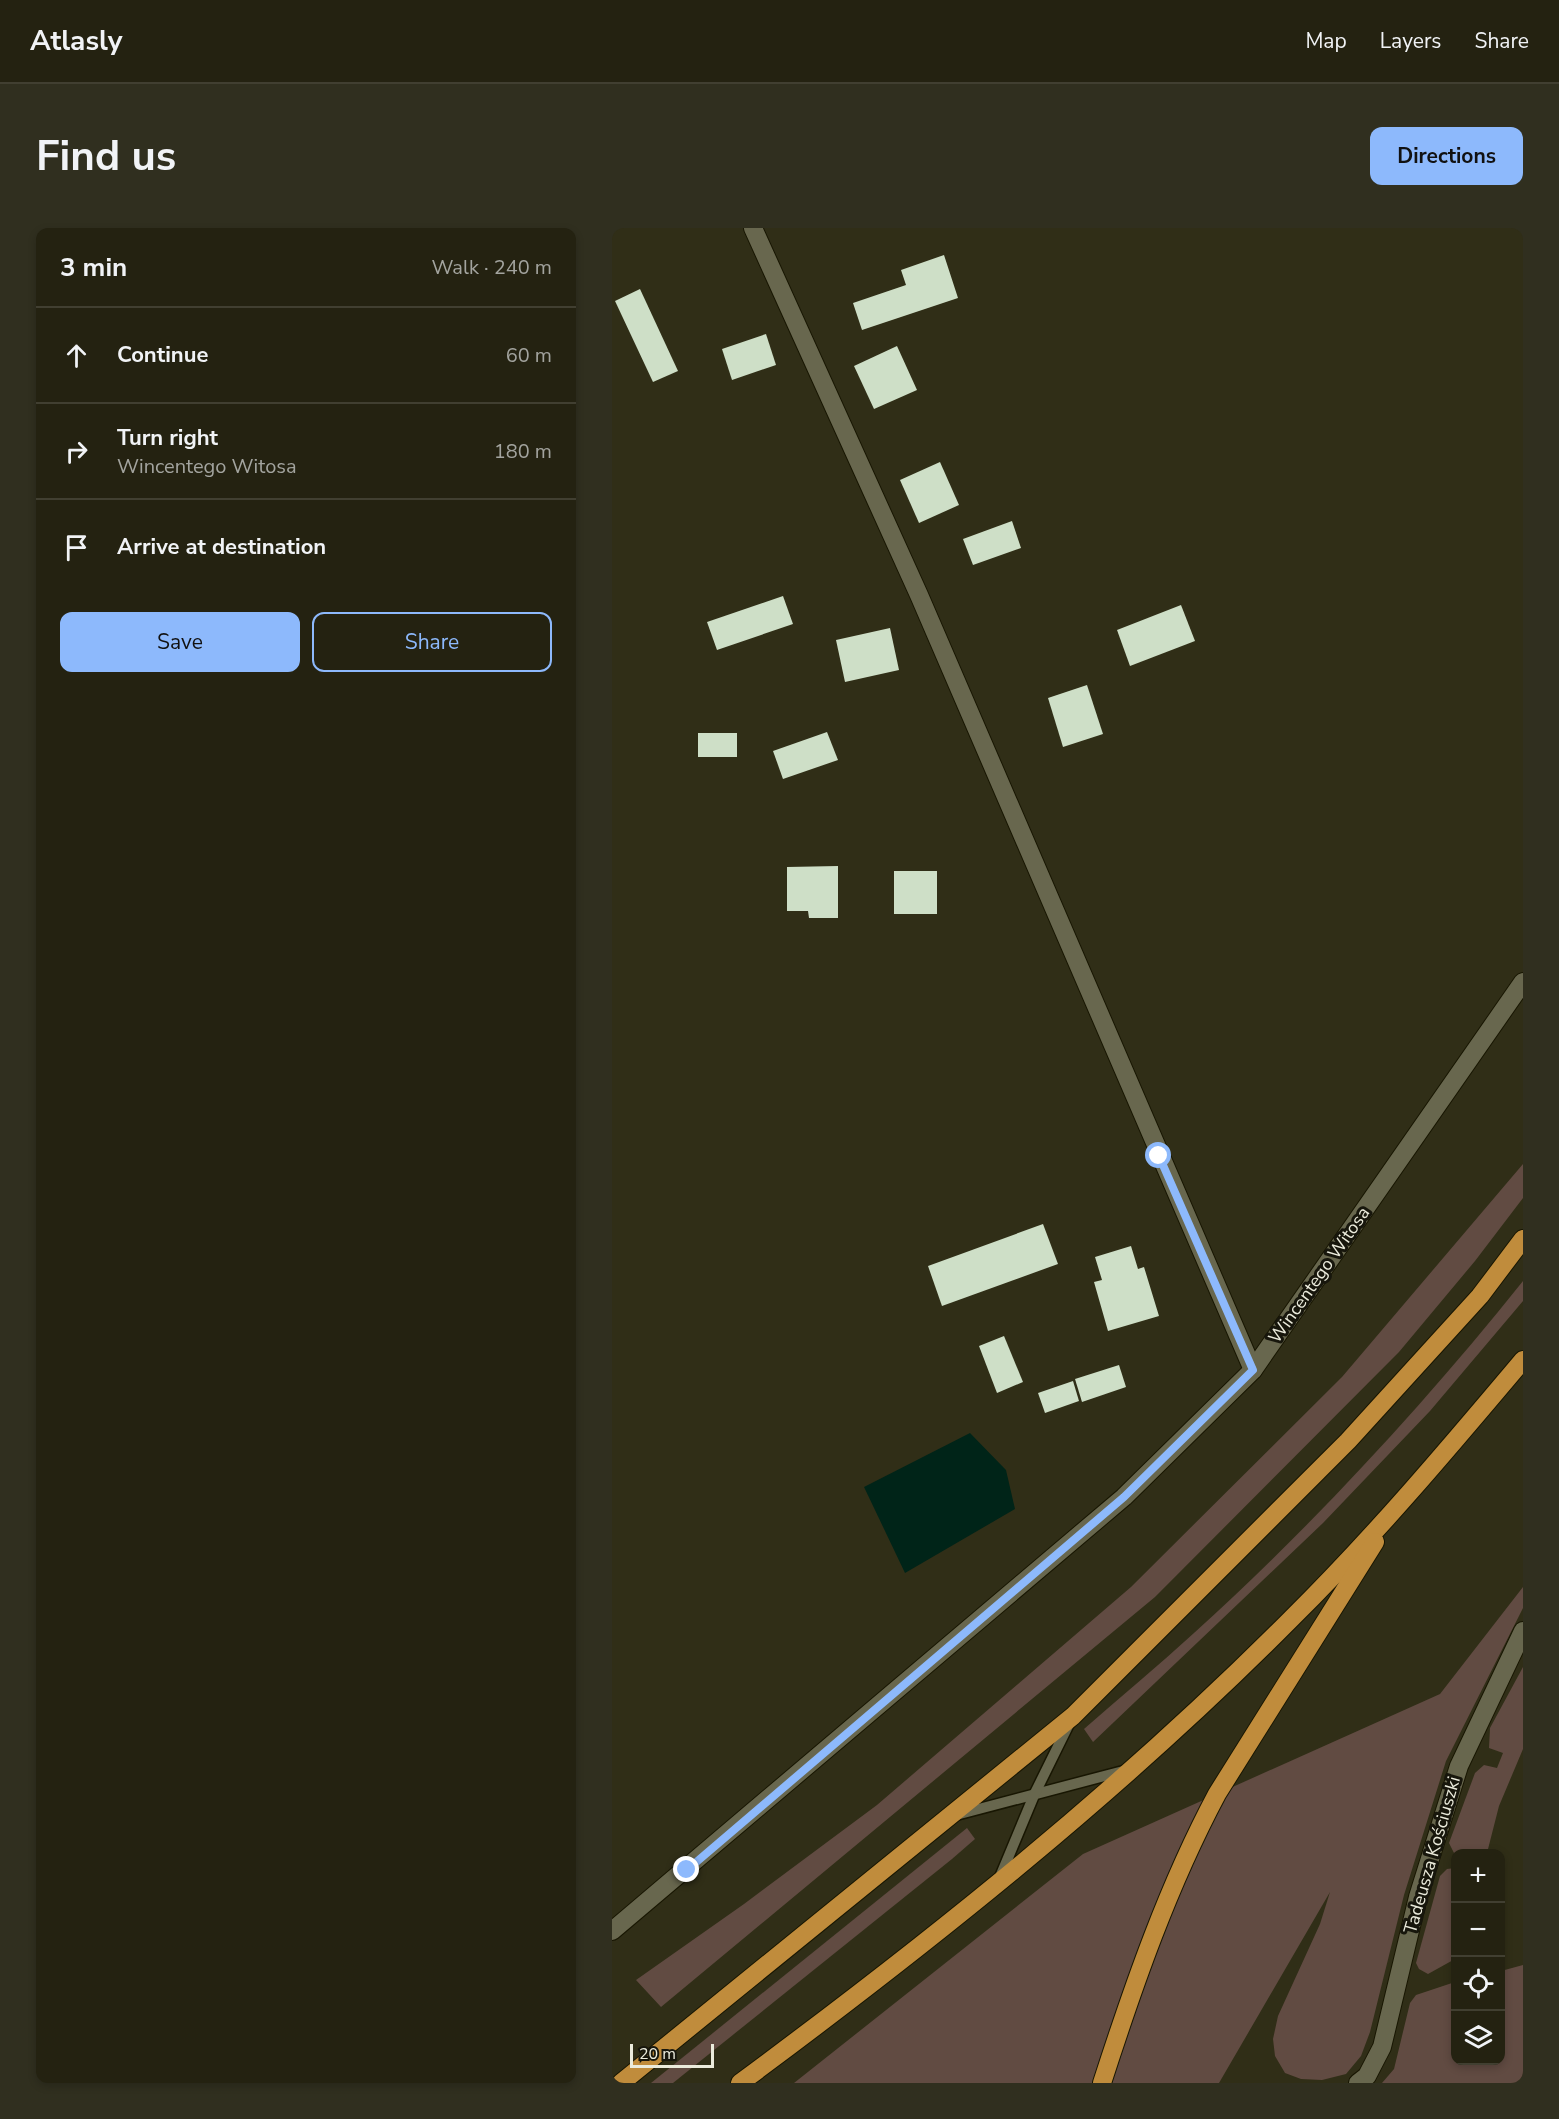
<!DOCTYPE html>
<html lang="en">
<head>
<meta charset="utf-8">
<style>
  :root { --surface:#242211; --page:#302f1f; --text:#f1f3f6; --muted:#a3a49f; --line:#413f31; --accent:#8db9fc }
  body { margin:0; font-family:"Nunito Sans",sans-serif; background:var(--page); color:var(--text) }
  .controls { position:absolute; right:18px; bottom:18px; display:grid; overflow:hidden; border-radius:12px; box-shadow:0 3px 9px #0003 }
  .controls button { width:54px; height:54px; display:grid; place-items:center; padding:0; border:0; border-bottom:2px solid var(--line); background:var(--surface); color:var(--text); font:30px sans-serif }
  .scale { position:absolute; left:18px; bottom:15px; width:84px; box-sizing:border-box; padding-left:6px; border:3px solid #ebebdc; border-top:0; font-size:16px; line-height:21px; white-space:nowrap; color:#ebebdc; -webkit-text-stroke:4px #17160c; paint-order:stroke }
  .stop { position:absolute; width:18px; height:18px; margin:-14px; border:4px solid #8db9fc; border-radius:50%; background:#fff }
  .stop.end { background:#8db9fc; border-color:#fff; box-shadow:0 2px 6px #0008 }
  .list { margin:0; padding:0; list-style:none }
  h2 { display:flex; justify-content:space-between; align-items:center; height:78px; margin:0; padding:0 24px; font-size:26px }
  h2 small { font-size:20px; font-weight:400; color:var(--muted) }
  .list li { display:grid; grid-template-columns:39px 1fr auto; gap:18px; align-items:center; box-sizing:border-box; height:96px; padding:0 24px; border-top:2px solid var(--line) }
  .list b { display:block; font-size:22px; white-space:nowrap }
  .list p { margin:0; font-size:20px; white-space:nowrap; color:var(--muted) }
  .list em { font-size:20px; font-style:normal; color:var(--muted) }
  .actions { display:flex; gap:12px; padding:18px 24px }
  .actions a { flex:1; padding:14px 0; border:2px solid var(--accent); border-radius:12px; text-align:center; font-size:21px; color:var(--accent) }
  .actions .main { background:var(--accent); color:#111 }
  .icon { flex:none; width:33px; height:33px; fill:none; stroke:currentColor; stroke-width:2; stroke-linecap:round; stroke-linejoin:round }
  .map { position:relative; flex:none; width:911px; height:1855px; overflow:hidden; border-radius:12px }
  header { display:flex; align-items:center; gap:36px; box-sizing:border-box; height:84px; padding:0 30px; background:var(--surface); border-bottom:2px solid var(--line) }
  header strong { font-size:28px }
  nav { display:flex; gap:33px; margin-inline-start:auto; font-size:21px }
  .intro { display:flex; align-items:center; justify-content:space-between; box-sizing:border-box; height:144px; padding:0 36px }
  h1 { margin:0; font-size:42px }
  .button { padding:15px 27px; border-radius:12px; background:var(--accent); color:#111; font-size:21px; font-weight:700 }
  main { display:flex; gap:36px; padding:0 36px }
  aside { flex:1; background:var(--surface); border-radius:12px; box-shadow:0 3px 9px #0003 }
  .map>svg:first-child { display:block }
  .green { fill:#614b42 }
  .water { fill:#002418 }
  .building { fill:#cedfc7 }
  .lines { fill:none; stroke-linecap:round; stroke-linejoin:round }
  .lane-casing { stroke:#181602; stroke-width:13 }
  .street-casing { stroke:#181602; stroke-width:20 }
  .highway-casing { stroke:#181602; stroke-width:20 }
  .lane { stroke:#68674e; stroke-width:10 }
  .street { stroke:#68674e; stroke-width:18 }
  .highway { stroke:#c08c3c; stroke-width:18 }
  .route { stroke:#8db9fc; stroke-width:8 }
  .labels { text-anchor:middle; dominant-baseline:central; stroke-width:6; stroke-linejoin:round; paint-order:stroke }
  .street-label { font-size:18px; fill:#ebebdc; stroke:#17160c }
</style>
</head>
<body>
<header>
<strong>Atlasly</strong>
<nav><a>Map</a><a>Layers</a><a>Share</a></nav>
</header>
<div class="intro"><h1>Find us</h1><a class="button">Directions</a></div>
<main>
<aside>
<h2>3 min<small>Walk · 240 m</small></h2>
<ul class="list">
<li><svg class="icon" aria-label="ahead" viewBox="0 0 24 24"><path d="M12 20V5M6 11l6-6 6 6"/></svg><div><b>Continue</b></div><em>60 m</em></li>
<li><svg class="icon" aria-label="right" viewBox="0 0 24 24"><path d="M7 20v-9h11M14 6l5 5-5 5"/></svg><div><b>Turn right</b><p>Wincentego Witosa</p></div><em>180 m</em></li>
<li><svg class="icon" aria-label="arrive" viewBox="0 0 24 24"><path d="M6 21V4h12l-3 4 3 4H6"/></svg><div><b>Arrive at destination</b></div></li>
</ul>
<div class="actions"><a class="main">Save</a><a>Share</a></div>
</aside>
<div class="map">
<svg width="911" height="1855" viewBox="0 0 911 1855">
  <rect width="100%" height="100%" fill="#302e17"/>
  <!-- green -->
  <g class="green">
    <polygon points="911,936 911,970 863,1033 787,1124 543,1369 49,1779 24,1752 132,1676 265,1577 519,1359 730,1149"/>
    <path d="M911,1053V1073L818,1183L711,1295L481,1514L472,1501C508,1469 546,1438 582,1405C700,1298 811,1178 911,1053Z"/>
    <polygon points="911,1359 911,1380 834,1533 792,1667 758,1804 749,1828 734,1846 710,1852 689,1851 673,1845 663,1828 661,1811 666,1788 708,1696 718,1664 607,1855 182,1855 471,1626 828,1466"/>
    <polygon points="911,1439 911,1521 887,1578 875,1625 842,1625 837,1615 863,1545 872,1537 885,1540 891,1525 877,1520 878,1500"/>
    <polygon points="355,1600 363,1611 340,1631 61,1855 39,1855"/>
    <polygon points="843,1640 843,1731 816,1746 807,1741 804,1735 828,1648 835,1641"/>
    <polygon points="911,1737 911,1855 770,1855 782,1841 798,1775 804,1767 843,1754 843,1832 888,1832 889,1743"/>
  </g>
  <!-- water -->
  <polygon class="water" points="358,1205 394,1242 403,1281 293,1345 252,1259"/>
  <!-- building -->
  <g class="building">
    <polygon points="332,27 346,70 250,102 241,75 294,57 289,42"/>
    <polygon points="28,61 66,143 41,154 3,73"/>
    <polygon points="154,106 164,137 120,152 110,121"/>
    <polygon points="285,118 305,162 262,181 242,138"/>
    <polygon points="328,234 347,277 307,295 288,252"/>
    <polygon points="400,293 409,320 361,337 351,311"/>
    <polygon points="171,368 181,396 105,422 95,394"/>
    <polygon points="569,377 583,413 518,438 505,402"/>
    <polygon points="278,400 287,442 233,454 224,412"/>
    <polygon points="475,457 491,506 451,519 436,470"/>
    <polygon points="215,504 226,532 171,551 161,523"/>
    <rect x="86" y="505" width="39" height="24"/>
    <polygon points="226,638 226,690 197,690 196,683 175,683 175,639"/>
    <rect x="282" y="643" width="43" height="43"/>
    <polygon points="431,996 446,1036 330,1078 316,1038"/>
    <polygon points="519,1018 526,1041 532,1039 547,1088 496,1103 482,1054 490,1052 483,1029"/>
    <polygon points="392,1108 411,1154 385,1165 367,1118"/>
    <polygon points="507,1137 514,1159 470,1174 463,1151"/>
    <polygon points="461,1153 467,1173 433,1185 426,1165"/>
  </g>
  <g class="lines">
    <defs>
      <g id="lane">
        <polyline points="344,1587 515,1542"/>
        <polyline points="388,1649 423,1565 457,1496"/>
      </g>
      <g id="street">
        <polyline points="141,0 307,367 641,1142"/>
        <polyline points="0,1703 512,1269 641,1142 911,754"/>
        <polyline points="746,1855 755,1848 770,1819 806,1669 847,1538 911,1403"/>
      </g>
      <g id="highway">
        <polyline points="9,1855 461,1488 736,1213 868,1068 911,1011"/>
        <path d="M128,1855C321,1712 509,1562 678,1392C761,1310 836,1221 911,1132"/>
        <path d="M490,1855C522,1756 556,1658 605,1566L763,1314"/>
      </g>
    </defs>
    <!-- lane casing -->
    <use href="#lane" class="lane-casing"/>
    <!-- street casing -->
    <use href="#street" class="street-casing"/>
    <!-- highway casing -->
    <use href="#highway" class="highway-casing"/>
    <!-- lane -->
    <use href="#lane" class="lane"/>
    <!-- street -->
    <use href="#street" class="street"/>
    <!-- highway -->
    <use href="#highway" class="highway"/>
  </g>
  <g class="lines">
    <!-- route -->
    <polyline class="route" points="75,1642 512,1269 641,1142 547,928"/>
  </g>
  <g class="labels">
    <!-- street labels -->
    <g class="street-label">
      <text transform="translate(707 1047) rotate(-55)">Wincentego Witosa</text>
      <text transform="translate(820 1627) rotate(-74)">Tadeusza Kościuszki</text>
    </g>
  </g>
</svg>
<div class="controls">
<button>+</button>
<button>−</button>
<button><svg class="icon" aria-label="locate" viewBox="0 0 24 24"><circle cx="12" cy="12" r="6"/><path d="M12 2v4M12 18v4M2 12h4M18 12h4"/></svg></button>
<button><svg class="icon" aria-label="layers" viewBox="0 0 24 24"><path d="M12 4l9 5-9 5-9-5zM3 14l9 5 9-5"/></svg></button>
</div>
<div class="scale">20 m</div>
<div class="stop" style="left:547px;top:928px"></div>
<div class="stop end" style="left:75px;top:1642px"></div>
</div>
</main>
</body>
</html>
